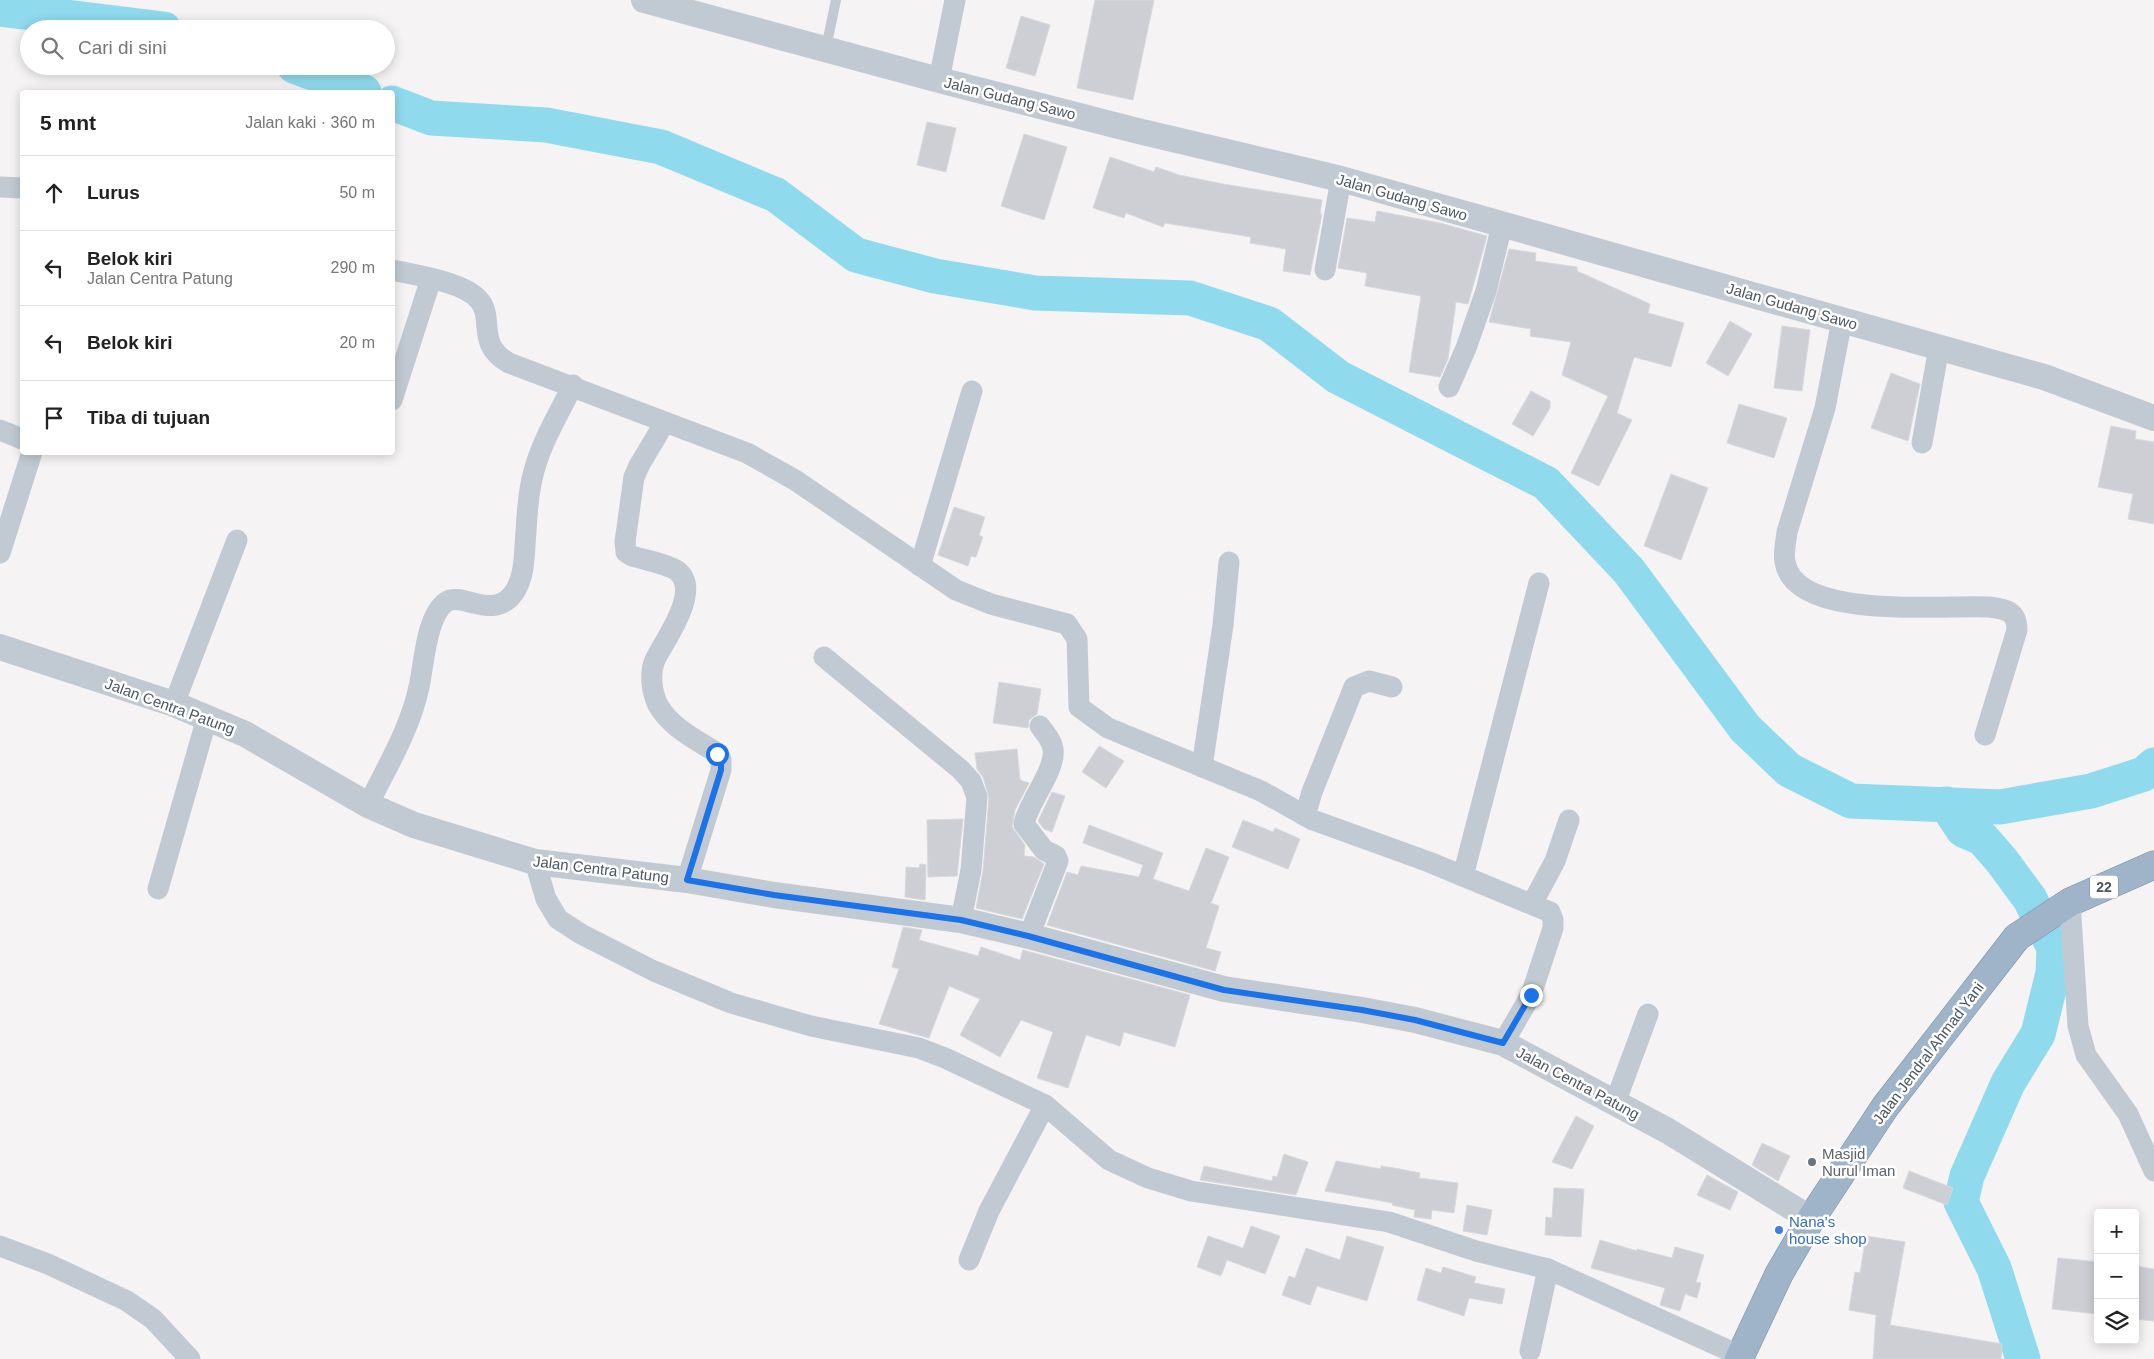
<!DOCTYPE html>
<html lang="id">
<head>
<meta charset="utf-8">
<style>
  :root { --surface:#fff; --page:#f6f6f6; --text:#222; --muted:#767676; --line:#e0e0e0 }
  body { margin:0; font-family:Helvetica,sans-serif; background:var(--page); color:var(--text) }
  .controls { position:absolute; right:15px; bottom:15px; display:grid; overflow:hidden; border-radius:5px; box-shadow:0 2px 12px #0003 }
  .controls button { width:45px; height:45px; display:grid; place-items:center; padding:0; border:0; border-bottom:1px solid var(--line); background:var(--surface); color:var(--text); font:25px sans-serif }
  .stop { position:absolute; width:15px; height:15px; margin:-11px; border:4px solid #1a73e8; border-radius:50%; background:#fff }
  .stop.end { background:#1a73e8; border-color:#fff; box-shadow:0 1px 5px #0008 }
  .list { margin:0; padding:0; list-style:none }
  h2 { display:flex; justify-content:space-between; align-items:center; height:65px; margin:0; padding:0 20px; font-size:21px }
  h2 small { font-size:16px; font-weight:400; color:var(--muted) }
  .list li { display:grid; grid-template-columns:32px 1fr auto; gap:15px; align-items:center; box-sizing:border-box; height:75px; padding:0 20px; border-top:1px solid var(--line) }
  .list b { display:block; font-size:19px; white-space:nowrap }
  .list p { margin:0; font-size:16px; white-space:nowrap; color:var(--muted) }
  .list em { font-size:16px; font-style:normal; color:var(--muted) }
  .icon { flex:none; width:28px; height:28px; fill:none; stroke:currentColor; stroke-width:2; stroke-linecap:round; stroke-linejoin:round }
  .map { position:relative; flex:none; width:2154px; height:1359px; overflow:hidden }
  .search { position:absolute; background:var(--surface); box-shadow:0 2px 12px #0003; left:20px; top:20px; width:375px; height:55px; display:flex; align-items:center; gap:12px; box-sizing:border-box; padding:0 18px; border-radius:28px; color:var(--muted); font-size:19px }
  .panel { position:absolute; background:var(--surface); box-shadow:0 2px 12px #0003; left:20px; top:90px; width:375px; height:365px; border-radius:5px }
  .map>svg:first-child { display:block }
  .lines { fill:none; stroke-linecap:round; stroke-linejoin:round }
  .river { stroke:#90daee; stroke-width:35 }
  .building { fill:#cdcfd5; stroke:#d7d9de }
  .trunk-casing { stroke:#7690ad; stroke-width:29 }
  .service { stroke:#c1cad2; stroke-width:10 }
  .minor { stroke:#c1cad2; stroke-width:21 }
  .tertiary { stroke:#c1cad2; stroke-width:26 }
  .trunk { stroke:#9fb4c9; stroke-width:28 }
  .route { stroke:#1a73e8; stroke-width:6 }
  .worship-dot { fill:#6b7280; stroke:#fff; stroke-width:2 }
  .shop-dot { fill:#3f7fe0; stroke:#fff; stroke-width:2 }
  .labels { text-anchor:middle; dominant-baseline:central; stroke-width:5; stroke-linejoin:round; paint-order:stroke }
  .shield { fill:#fff; stroke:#808990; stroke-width:1 }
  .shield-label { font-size:14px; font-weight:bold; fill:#4a5661 }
  .street-label { font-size:15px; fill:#4a5661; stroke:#fff }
  .worship-label { font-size:15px; fill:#5b616d; stroke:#fff; text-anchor:start }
  .shop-label { font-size:15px; fill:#366cbe; stroke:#fff; text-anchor:start }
</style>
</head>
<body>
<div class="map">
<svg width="2154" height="1359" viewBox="0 0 2154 1359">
  <rect width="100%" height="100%" fill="#f5f3f3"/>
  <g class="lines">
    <!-- river -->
    <g class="river">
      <polyline points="0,9 164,29"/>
      <polyline points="294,66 364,92"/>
      <polyline points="392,103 431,118 546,125 661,147 776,195 856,255 935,276 1035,293 1190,298 1269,324 1338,377 1546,483 1629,571 1745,728 1789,770 1851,801 2000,807 2091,791 2144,774 2154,765"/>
      <polyline points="1946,804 1963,830 1982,838 2002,861 2030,899 2054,948 2053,973 2038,1034 2008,1083 1967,1176 1961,1202 1994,1268 2023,1359"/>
    </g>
  </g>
  <!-- building -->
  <g class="building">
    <polygon points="1095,0 1154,0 1133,100 1077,88"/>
    <polygon points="1021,16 1050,25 1035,76 1006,68"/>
    <polygon points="927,122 956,128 946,172 917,165"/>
    <polygon points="1024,134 1067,147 1044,220 1001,206"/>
    <polygon points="1110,157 1154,172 1156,167 1179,175 1223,184 1322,200 1320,214 1322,214 1310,275 1283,271 1286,249 1250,243 1251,237 1165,223 1163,227 1126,213 1124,218 1093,208"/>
    <polygon points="1377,211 1440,223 1487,236 1468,304 1456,302 1448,359 1440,377 1409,372 1421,296 1365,286 1367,273 1338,268 1347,218 1375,222"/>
    <polygon points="1509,249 1536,253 1535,261 1577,267 1577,271 1650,304 1648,313 1684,323 1671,367 1634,357 1617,413 1632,420 1599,486 1571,473 1608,396 1562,375 1571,342 1530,336 1531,329 1489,322"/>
    <polygon points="1730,321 1752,334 1728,376 1706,363"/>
    <polygon points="1782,326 1810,330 1802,391 1774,388"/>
    <polygon points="1891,373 1920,384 1908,441 1871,428"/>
    <polygon points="1531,391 1550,401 1550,408 1533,436 1512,424"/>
    <polygon points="1739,404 1787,418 1774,458 1727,443"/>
    <polygon points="2111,426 2136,431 2135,439 2154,442 2154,524 2128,519 2133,494 2098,487"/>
    <polygon points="1671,474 1708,488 1681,560 1644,546"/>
    <polygon points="954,507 985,517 979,535 983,537 976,557 971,556 968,566 938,555"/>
    <polygon points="999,682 1041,689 1037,714 1029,720 1028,728 993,723"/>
    <polygon points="1099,746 1124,761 1106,788 1082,772"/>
    <polygon points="1017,749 1020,780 1029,783 1015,810 1012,827 1025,845 1024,856 1034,857 1044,864 1022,919 976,908 983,871 989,798 983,777 977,769 975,753"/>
    <polygon points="1052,792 1065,796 1052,832 1044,829 1038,821"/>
    <polygon points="963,819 957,876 928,877 927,820"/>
    <polygon points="1243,820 1273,832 1275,828 1300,839 1288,869 1232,847"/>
    <polygon points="1089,825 1163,853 1153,879 1189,891 1206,848 1229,857 1211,903 1219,906 1206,948 1221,952 1215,971 1047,925 1067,872 1078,875 1081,866 1139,877 1143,865 1083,843"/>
    <polygon points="920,864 926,865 925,900 905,897 906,867 919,868"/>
    <polygon points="903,927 922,930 919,940 978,956 981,947 1020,960 1023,950 1190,995 1175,1047 1124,1032 1120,1046 1086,1035 1068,1088 1037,1078 1053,1032 1021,1020 1000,1057 960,1035 980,999 949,986 929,1038 879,1024 899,969 892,967"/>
    <polygon points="1576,1116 1594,1126 1572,1169 1552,1162"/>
    <polygon points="1762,1143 1790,1156 1778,1181 1752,1165"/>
    <polygon points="1284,1154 1308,1162 1296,1195 1200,1180 1204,1166 1272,1181 1273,1176 1277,1177"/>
    <polygon points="1336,1161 1381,1169 1381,1166 1400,1169 1420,1173 1419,1178 1458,1183 1454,1213 1432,1210 1431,1219 1414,1217 1415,1210 1392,1205 1393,1203 1325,1191"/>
    <polygon points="1909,1171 1953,1188 1947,1205 1903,1188"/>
    <polygon points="1707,1175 1738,1192 1730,1210 1697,1195"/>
    <polygon points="1554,1188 1584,1189 1581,1237 1545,1235 1546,1217 1552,1218"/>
    <polygon points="1467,1205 1492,1210 1487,1235 1463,1231"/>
    <polygon points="1251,1226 1280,1236 1265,1274 1227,1260 1221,1276 1197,1267 1208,1236 1243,1248"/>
    <polygon points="1347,1236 1384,1247 1367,1301 1317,1286 1310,1305 1282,1295 1289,1276 1295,1278 1306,1248 1340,1260"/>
    <polygon points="1866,1236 1905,1242 1890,1325 2002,1344 2001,1359 1873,1359 1876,1315 1849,1310 1855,1272 1860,1273"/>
    <polygon points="1600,1240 1637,1251 1637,1249 1672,1258 1675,1247 1704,1255 1696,1282 1701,1283 1697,1298 1685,1294 1680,1311 1660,1305 1665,1288 1591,1268"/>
    <polygon points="2058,1258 2098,1262 2098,1314 2052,1309"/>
    <polygon points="2135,1266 2154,1269 2154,1321 2135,1319"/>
    <polygon points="1443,1267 1476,1277 1474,1283 1505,1289 1502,1304 1469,1298 1464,1316 1417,1300 1426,1268 1441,1273"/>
  </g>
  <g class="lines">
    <defs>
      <polyline id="trunk" points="1739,1359 1779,1274 1811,1219 1885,1107 2017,937 2070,902 2154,865"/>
    </defs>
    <!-- trunk casing -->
    <use href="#trunk" class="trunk-casing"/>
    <!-- service -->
    <polyline class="service" points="826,48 836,0"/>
    <!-- minor -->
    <g class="minor">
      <polyline points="939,80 955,0"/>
      <polyline points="0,187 22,188"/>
      <path d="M392,270C415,275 464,282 479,300C495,318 475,344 509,363L747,453L795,480L956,590L991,604L1067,624L1077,639L1079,707L1108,728L1261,791L1313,820L1429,862L1550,912L1553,920V928L1531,995L1503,1043"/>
      <polyline points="1325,270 1341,179"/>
      <path d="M1842,320L1825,408L1787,532C1786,541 1783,553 1785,562C1795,622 1947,604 1989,607C2006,609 2017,611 2017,630L1985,735"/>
      <polyline points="1449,387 1466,348 1486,291 1502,225"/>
      <polyline points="392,400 431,279"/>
      <path d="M665,422L640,464L634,477L625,542L626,552L632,556C645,560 664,563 676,570C704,589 663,642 655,660C649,673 652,693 658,705C670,727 697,740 717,753L721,759V770L687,880"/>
      <polyline points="0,430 22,439"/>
      <polyline points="1922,443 1939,347"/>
      <polyline points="0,553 32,452"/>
      <polyline points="920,566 972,391"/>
      <polyline points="824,657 960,769 971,781 977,797 971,870 961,920"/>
      <polyline points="174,704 237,540"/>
      <polyline points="1202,767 1223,625 1229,562"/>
      <path d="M368,805C387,767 410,729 419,687C424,665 426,616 446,602C462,591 492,621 513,594C526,577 524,551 526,531C527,514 528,496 532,479C539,446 558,415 573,385"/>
      <polyline points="1305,816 1312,792 1354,687 1369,681 1392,687"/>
      <polyline points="535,862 546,899 558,919 581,934 654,971 731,1003 811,1026 919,1048 945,1058 1045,1105 1109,1160 1148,1178 1191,1191 1389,1222 1476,1251 1548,1269 1741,1356"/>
      <polyline points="1463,876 1539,583"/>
      <polyline points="158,889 207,718"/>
      <polyline points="2070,902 2078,1026 2086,1055 2128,1114 2154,1171"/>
      <polyline points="1532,904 1555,861 1569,820"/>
      <path d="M1029,936L1058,861L1056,856L1044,850L1024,824C1028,801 1060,766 1052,745C1050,738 1044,732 1040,726"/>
      <polyline points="1615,1103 1648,1014"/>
      <polyline points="0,1246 48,1264 127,1301 153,1319 190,1359"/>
      <polyline points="969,1260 989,1211 1045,1105"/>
      <polyline points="1530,1351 1548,1269"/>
    </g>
    <!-- tertiary -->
    <g class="tertiary">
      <polyline points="644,0 939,80 1134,130 1341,179 2044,377 2154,418"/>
      <polyline points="0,647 174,704 245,734 368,805 414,825 535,862 687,880 774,895 961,920 1029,936 1224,989 1362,1010 1415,1020 1503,1043 1668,1131 1811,1219"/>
    </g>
    <!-- trunk -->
    <use href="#trunk" class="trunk"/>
  </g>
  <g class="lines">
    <!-- route -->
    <polyline class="route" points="717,754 721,759 721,770 687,880 774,895 961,920 1028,936 1224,990 1362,1010 1415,1020 1503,1043 1531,995"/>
  </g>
  <!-- markers -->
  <circle class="worship-dot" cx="1812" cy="1162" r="5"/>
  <circle class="shop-dot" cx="1779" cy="1230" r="5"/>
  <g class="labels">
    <!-- shield labels -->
    <rect class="shield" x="2090" y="875.5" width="28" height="23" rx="4"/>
    <g class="shield-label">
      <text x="2104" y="887">22</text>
    </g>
    <!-- street labels -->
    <g class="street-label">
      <text transform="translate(1010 98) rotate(14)">Jalan Gudang Sawo</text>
      <text transform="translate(1402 197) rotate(16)">Jalan Gudang Sawo</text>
      <text transform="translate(1792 306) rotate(16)">Jalan Gudang Sawo</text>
      <text transform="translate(170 706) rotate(20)">Jalan Centra Patung</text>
      <text transform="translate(601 869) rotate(7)">Jalan Centra Patung</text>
      <text transform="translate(1928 1053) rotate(-53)">Jalan Jendral Ahmad Yani</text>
      <text transform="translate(1578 1083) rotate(28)">Jalan Centra Patung</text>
    </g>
    <!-- worship labels -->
    <g class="worship-label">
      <text x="1822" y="1153">Masjid<tspan x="1822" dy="17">Nurul Iman</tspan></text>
    </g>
    <!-- shop labels -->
    <g class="shop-label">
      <text x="1789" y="1221">Nana's<tspan x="1789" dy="17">house shop</tspan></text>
    </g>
  </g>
</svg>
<div class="controls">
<button>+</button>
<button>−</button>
<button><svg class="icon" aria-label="layers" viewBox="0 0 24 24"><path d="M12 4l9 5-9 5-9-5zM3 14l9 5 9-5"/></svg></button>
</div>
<div class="stop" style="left:717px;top:754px"></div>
<div class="stop end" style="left:1531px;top:995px"></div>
<div class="search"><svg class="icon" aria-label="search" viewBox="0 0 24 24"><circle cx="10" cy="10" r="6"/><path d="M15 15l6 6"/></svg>Cari di sini</div>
<section class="panel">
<h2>5 mnt<small>Jalan kaki · 360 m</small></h2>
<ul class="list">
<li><svg class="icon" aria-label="ahead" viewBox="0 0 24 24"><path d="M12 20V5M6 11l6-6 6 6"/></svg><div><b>Lurus</b></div><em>50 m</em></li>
<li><svg class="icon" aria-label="left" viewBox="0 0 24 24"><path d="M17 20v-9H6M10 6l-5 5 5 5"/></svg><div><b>Belok kiri</b><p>Jalan Centra Patung</p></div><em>290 m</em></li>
<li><svg class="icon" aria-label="left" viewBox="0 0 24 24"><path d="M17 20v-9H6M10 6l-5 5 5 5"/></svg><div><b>Belok kiri</b></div><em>20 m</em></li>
<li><svg class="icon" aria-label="arrive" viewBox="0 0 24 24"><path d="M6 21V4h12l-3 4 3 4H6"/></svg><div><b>Tiba di tujuan</b></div></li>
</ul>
</section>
</div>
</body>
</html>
